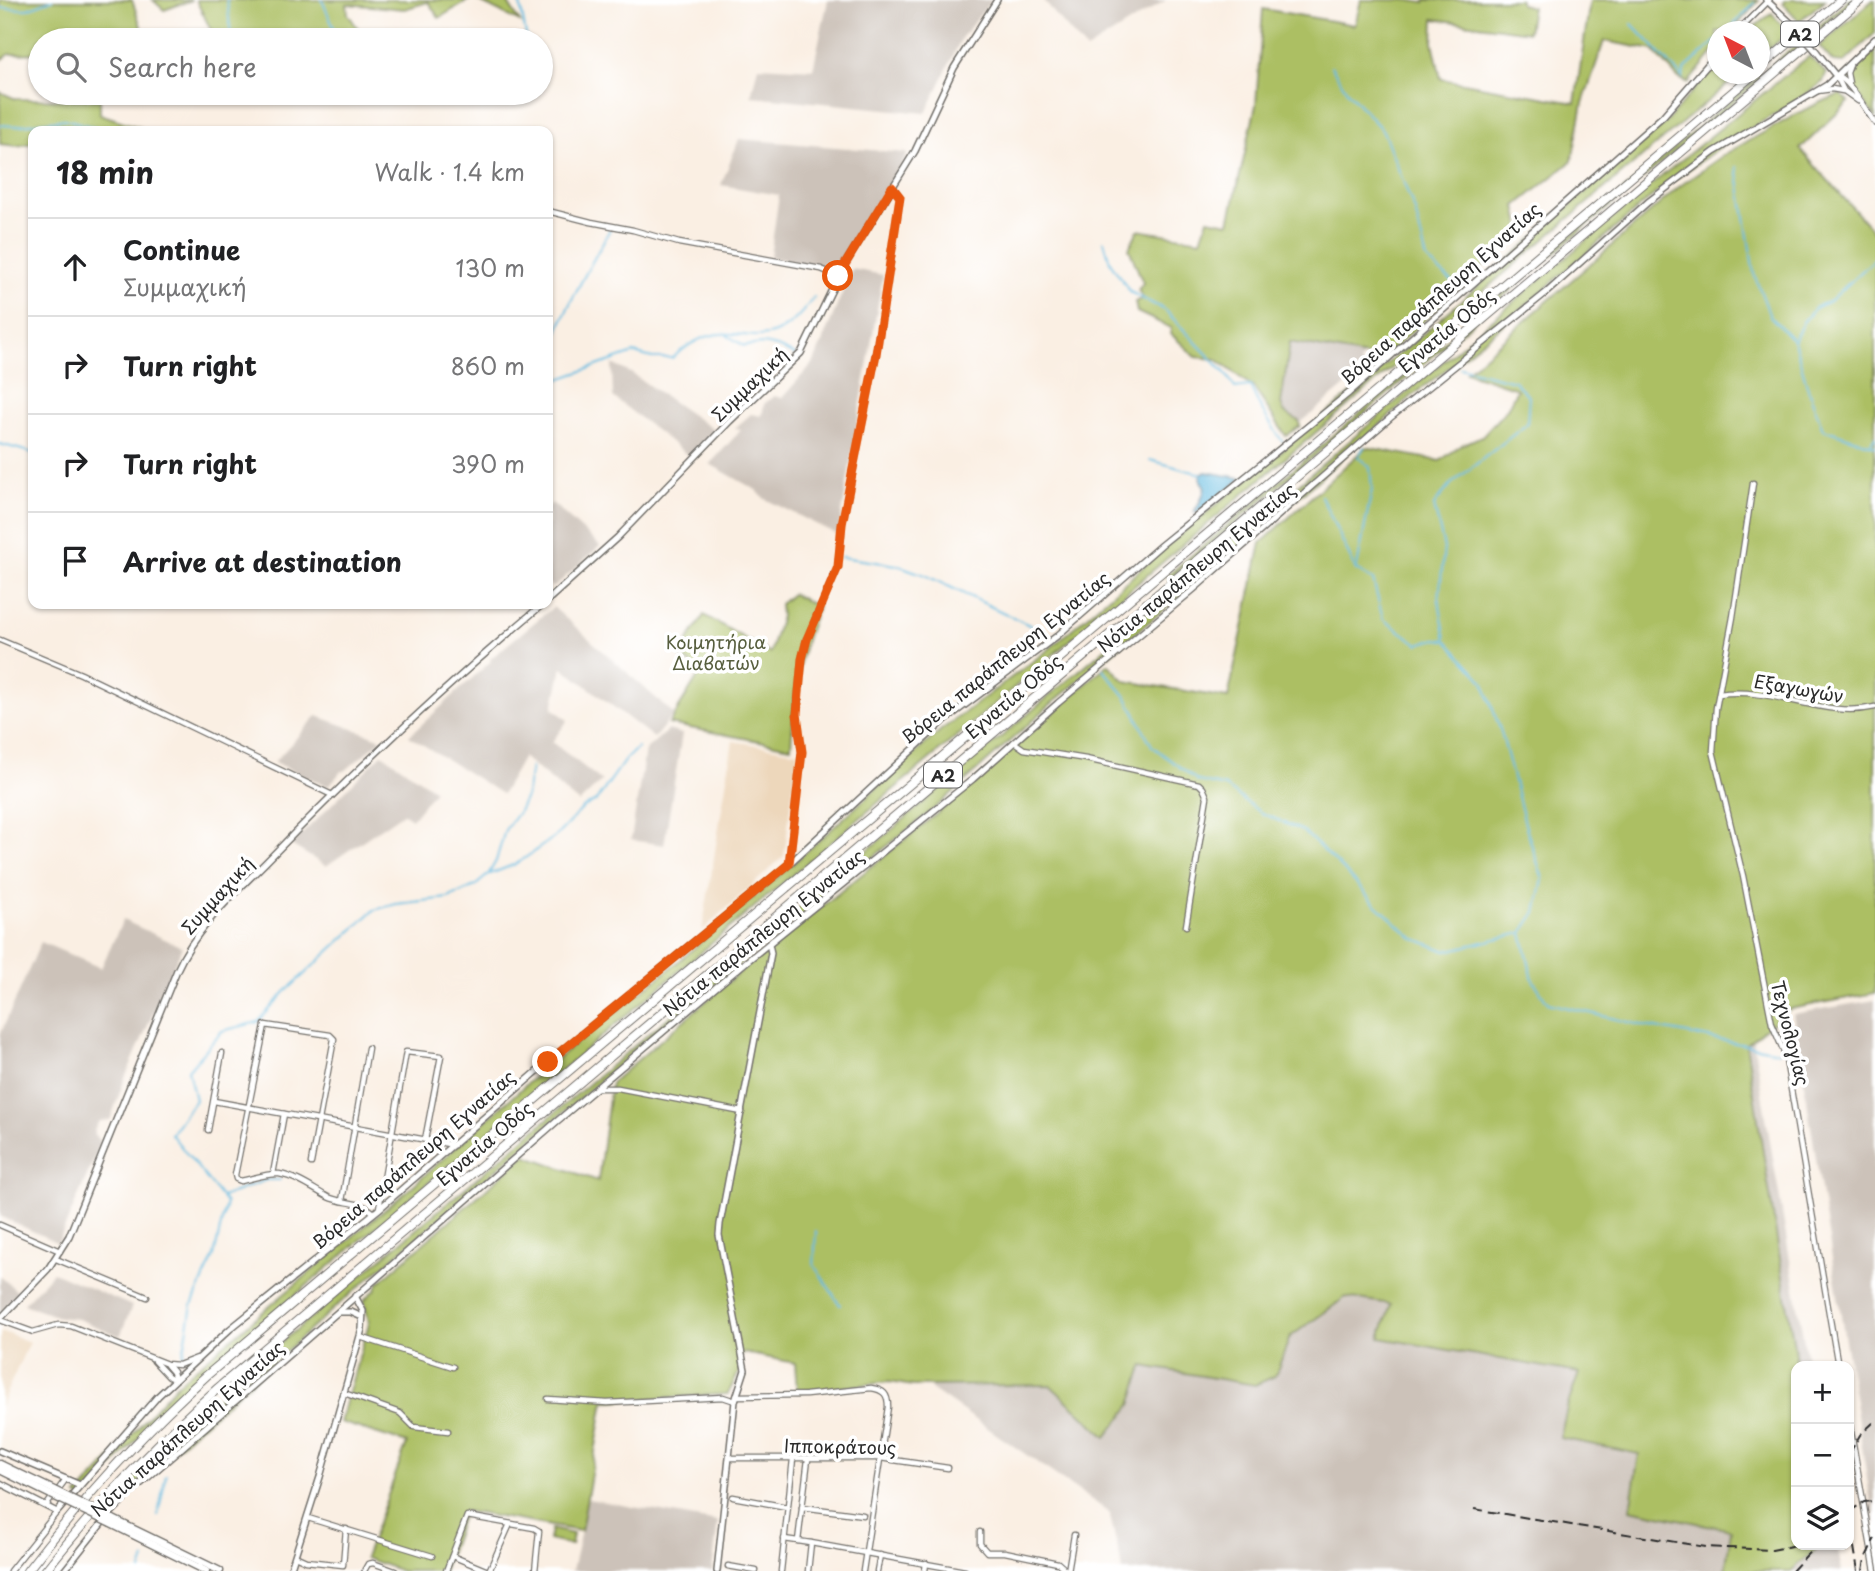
<!DOCTYPE html>
<html lang="en">
<head>
<meta charset="utf-8">
<style>
  :root { --surface:#fff; --page:#f2f2f2; --text:#202124; --muted:#757577; --line:#e0e0e0 }
  body { margin:0; font-family:"Playpen Sans",sans-serif; background:var(--page); color:var(--text) }
  .controls { position:absolute; right:21px; bottom:21px; display:grid; overflow:hidden; border-radius:14px; box-shadow:0 2px 5px #0004 }
  .controls button { width:63px; height:63px; display:grid; place-items:center; padding:0; border:0; border-bottom:2px solid var(--line); background:var(--surface); color:var(--text); font:35px sans-serif }
  .compass { position:absolute; left:1707px; top:21px; width:63px; height:63px; border-radius:50%; background:var(--surface); box-shadow:0 2px 5px #0004; rotate:318deg }
  .stop { position:absolute; width:21px; height:21px; margin:-16px; border:5px solid #ea580c; border-radius:50%; background:#fff }
  .stop.end { background:#ea580c; border-color:#fff; box-shadow:0 2px 7px #0008 }
  .list { margin:0; padding:0; list-style:none }
  h2 { display:flex; justify-content:space-between; align-items:center; height:91px; margin:0; padding:0 28px; font-size:30px }
  h2 small { font-size:23px; font-weight:400; color:var(--muted) }
  .list li { display:grid; grid-template-columns:46px 1fr auto; gap:21px; align-items:center; box-sizing:border-box; height:98px; padding:0 28px; border-top:2px solid var(--line) }
  .list b { display:block; font-size:26px; white-space:nowrap }
  .list p { margin:0; font-size:23px; white-space:nowrap; color:var(--muted) }
  .list em { font-size:23px; font-style:normal; color:var(--muted) }
  .icon { flex:none; width:38px; height:38px; fill:none; stroke:currentColor; stroke-width:2; stroke-linecap:round; stroke-linejoin:round }
  .map { position:relative; flex:none; width:1875px; height:1571px; overflow:hidden }
  .search { position:absolute; background:var(--surface); box-shadow:0 2px 5px #0004; left:28px; top:28px; width:525px; height:77px; display:flex; align-items:center; gap:18px; box-sizing:border-box; padding:0 24px; border-radius:38px; color:var(--muted); font-size:26px }
  .panel { position:absolute; background:var(--surface); box-shadow:0 2px 5px #0004; left:28px; top:126px; width:525px; height:483px; border-radius:14px }
  .map>svg:first-child { display:block }
  .built { fill:#edd7bb }
  .industrial { fill:#ccc2b9 }
  .green { fill:#acbf63; stroke:#6c7547; stroke-width:2 }
  .water { fill:#64bbe0; stroke:#487386; stroke-width:2 }
  .lines { fill:none; stroke-linecap:round; stroke-linejoin:round }
  .stream { stroke:#64bbe0; stroke-width:2 }
  .minor-casing { stroke:#73706b; stroke-width:7 }
  .tertiary-casing { stroke:#73706b; stroke-width:8 }
  .secondary-casing { stroke:#73706b; stroke-width:9 }
  .motorway-casing { stroke:#73706b; stroke-width:10 }
  .minor { stroke:#fff; stroke-width:4.5 }
  .tertiary { stroke:#fff; stroke-width:5 }
  .secondary { stroke:#fff; stroke-width:6 }
  .motorway { stroke:#fff; stroke-width:8 }
  .rail { stroke:#2b2b2b; stroke-width:2; stroke-dasharray:10 5; stroke-linecap:butt }
  .tertiary-bridge-casing { stroke:#73706b; stroke-width:8; stroke-linecap:butt }
  .secondary-bridge-casing { stroke:#73706b; stroke-width:9; stroke-linecap:butt }
  .tertiary-bridge { stroke:#fff; stroke-width:5 }
  .secondary-bridge { stroke:#fff; stroke-width:6 }
  .route { stroke:#ea580c; stroke-width:9 }
  .labels { text-anchor:middle; dominant-baseline:central; stroke-width:7; stroke-linejoin:round; paint-order:stroke }
  .shield { fill:#fff; stroke:#6b6b6b; stroke-width:2 }
  .shield-label { font-size:16px; font-weight:bold; fill:#2b2b2b }
  .street-label { font-size:18px; fill:#2b2b2b; stroke:#fff }
  .park-label { font-size:18px; fill:#585f3f; stroke:#fff }
</style>
</head>
<body>
<div class="map">
<svg width="1875" height="1571" viewBox="0 0 1875 1571">
  <rect width="100%" height="100%" fill="#fff"/>
  <filter id="ink" filterUnits="userSpaceOnUse"><feTurbulence type="fractalNoise" baseFrequency=".0143" numOctaves="2"/><feDisplacementMap in="SourceGraphic" scale="14" xChannelSelector="R" yChannelSelector="G"/><feConvolveMatrix kernelMatrix="1 2 1 2 8 2 1 2 1" color-interpolation-filters="sRGB"/></filter>
  <filter id="wash" filterUnits="userSpaceOnUse"><feTurbulence type="fractalNoise" baseFrequency=".00686" numOctaves="4" result="noise"/><feDisplacementMap in="SourceGraphic" scale="28" xChannelSelector="R" yChannelSelector="G"/><feGaussianBlur stdDeviation="1.57" result="paint"/><feColorMatrix in="noise" values="0 0 0 0 0 0 0 0 0 0 0 0 0 0 0 0 0 1.4 0 .05"/><feComposite in="paint" operator="in"/></filter>
  <g filter="url(#wash)">
    <rect width="100%" height="100%" fill="#faefe3"/>
    <!-- built -->
    <g class="built">
      <polygon points="733,741 798,752 784,856 702,931"/>
      <polygon points="0,1333 10,1334 29,1342 0,1407"/>
    </g>
    <!-- industrial -->
    <g class="industrial">
      <polygon points="828,0 992,0 962,37 926,113 751,96 758,66 813,69"/>
      <polygon points="1043,0 1166,0 1086,50"/>
      <polygon points="739,139 906,153 907,156 837,270 770,257 779,195 721,185"/>
      <polygon points="852,269 883,275 838,535 765,499 756,490 710,464 741,430 735,428 751,414 762,416 764,404 774,396 782,398 814,362"/>
      <polygon points="1290,341 1364,355 1360,362 1366,369 1299,424 1299,421 1283,412 1281,403"/>
      <polygon points="612,364 631,373 715,431 699,445 690,457 613,397"/>
      <polygon points="552,503 600,546 553,588 548,583 548,508"/>
      <polygon points="553,607 674,714 654,738 562,667 553,708 568,720 552,742 602,781 579,803 523,757 502,794 409,736 491,661 490,659"/>
      <polygon points="317,716 382,739 345,771 342,771 328,786 274,762"/>
      <polygon points="668,730 682,734 664,845 631,840 645,750"/>
      <polygon points="382,754 435,790 412,819 403,813 326,866 291,845"/>
      <polygon points="1708,774 1808,1366 1796,1366 1796,1545 1837,1545 1842,1571 1123,1571 1109,1512 878,1352"/>
      <polygon points="123,920 182,947 125,1078 110,1120 99,1121 93,1133 101,1143 58,1243 0,1216 0,1035 41,942 101,968"/>
      <polygon points="1875,1000 1875,1528 1793,1014"/>
      <polygon points="53,1272 132,1306 120,1336 78,1319 58,1317 24,1304"/>
      <polygon points="0,1276 20,1294 0,1313"/>
      <polygon points="588,1499 718,1522 712,1571 572,1571"/>
    </g>
    <!-- green -->
    <g class="green">
      <polygon points="0,0 132,0 145,38 144,40 115,40 86,31 53,40 40,40 40,53 10,54 0,61"/>
      <polygon points="153,0 192,0 164,10"/>
      <polygon points="196,0 469,0 439,18 428,2 404,9 347,4 348,14 366,40 240,40 213,34"/>
      <polygon points="476,0 506,0 520,22"/>
      <polygon points="1361,0 1405,0 1425,3 1426,0 1520,0 1520,4 1532,7 1528,32 1434,19 1433,42 1441,79 1575,103 1590,0 1759,0 1732,31 1717,32 1717,48 1688,83 1677,77 1653,50 1604,41 1583,103 1572,161 1516,206 1521,231 1382,359 1290,342 1281,404 1284,412 1299,421 1300,426 1286,436 1254,388 1216,359 1196,357 1171,334 1171,328 1137,312 1135,302 1143,298 1138,290 1143,283 1129,248 1138,230 1201,240 1208,219 1229,223 1256,105 1263,9 1355,25"/>
      <polygon points="1785,0 1825,0 1799,21 1783,3"/>
      <polygon points="1849,0 1854,0 1169,579 1167,576"/>
      <polygon points="1873,0 1875,0 1875,33 1844,63 1833,62 1819,46"/>
      <polygon points="1772,13 1788,33 1760,57 1759,32 1749,31"/>
      <polygon points="1875,50 1875,117 1851,85 1848,76"/>
      <polygon points="1809,56 1826,73 1823,82 1788,107 1733,138 1656,193 1497,330 1412,396 1309,488 1051,704 941,803 726,975 621,1063 339,1304 131,1488 110,1512 106,1510 175,1435 265,1356 882,838 1663,175"/>
      <polygon points="1717,63 1717,74 1740,74 181,1392 82,1499 77,1496 177,1384 408,1190 539,1073 672,967 795,862 941,730 1048,650 1183,532 1423,334 1666,122"/>
      <polygon points="0,92 16,99 100,100 100,114 150,131 33,131 33,143 17,146 0,144"/>
      <polygon points="1840,94 1849,102 1800,149 1875,233 1875,993 1790,1009 1746,1044 1797,1366 1796,1545 1821,1545 1791,1571 1725,1571 1731,1530 1630,1509 1639,1454 1560,1438 1568,1404 1579,1373 1380,1338 1391,1304 1346,1297 1290,1337 1275,1376 1255,1385 1143,1366 1131,1405 1106,1437 1050,1385 913,1386 889,1382 797,1392 795,1363 745,1353 739,1354 740,1370 728,1394 604,1401 581,1531 464,1511 443,1571 401,1571 365,1558 407,1443 340,1422 369,1323 364,1300 376,1289 378,1283 525,1155 598,1181 611,1083 733,978 954,800 1108,664 1125,681 1228,698 1261,543 1366,447 1440,461 1461,445 1482,436 1507,409 1517,389 1466,372 1680,186 1725,154 1806,109"/>
      <path d="M792,594L818,607C798,651 794,699 791,747L669,724L701,672L679,655L704,615L770,653L781,616L780,604Z"/>
      <polygon points="551,1529 573,1534 571,1545 549,1540"/>
    </g>
    <!-- water -->
    <path class="water" d="M1206,472L1242,478L1196,513L1194,512C1198,505 1204,496 1205,487L1201,481V474Z"/>
    <g class="lines">
      <!-- stream -->
      <g class="stream">
        <polyline points="227,0 231,37"/>
        <polyline points="322,0 339,40"/>
        <polyline points="514,0 520,4 527,40"/>
        <polyline points="0,8 27,9 52,0"/>
        <polyline points="1632,24 1683,78 1684,70 1717,40"/>
        <polyline points="1727,32 1754,3"/>
        <polyline points="1331,66 1347,91 1383,131 1415,211 1427,260 1456,285"/>
        <polyline points="0,125 15,126 65,119 102,129 125,131"/>
        <polyline points="1737,167 1754,274 1770,316 1794,341 1809,392 1823,429 1875,446"/>
        <polyline points="1104,241 1110,262 1130,292 1165,310 1226,374 1235,388 1250,386 1261,409 1282,441"/>
        <polyline points="727,335 744,346 763,344 777,347 795,355"/>
        <polyline points="1794,341 1803,322 1815,308 1831,300 1875,259"/>
        <path d="M548,361C560,314 588,271 610,229"/>
        <polyline points="548,363 551,371 548,377"/>
        <polyline points="1460,367 1514,381 1529,396 1527,424 1451,484 1434,505 1444,548 1439,600 1446,640 1483,681 1502,735 1527,831 1543,879 1536,912 1522,933 1533,980 1548,1003 1645,1026 1778,1051"/>
        <path d="M548,383L634,353L652,358H672C684,349 694,340 709,336C725,331 743,336 758,336C783,337 801,315 814,297"/>
        <polyline points="0,444 33,453"/>
        <polyline points="1870,444 1875,437"/>
        <polyline points="1150,460 1201,474"/>
        <polyline points="1321,496 1356,570 1373,580 1383,619 1418,644 1436,639 1445,640"/>
        <polyline points="841,557 897,565 925,575 1046,633"/>
        <polyline points="1357,567 1372,489 1370,467 1358,457 1364,447"/>
        <polyline points="1103,669 1127,698 1152,746 1198,781 1226,787 1261,813 1303,831 1343,869 1374,903 1413,938 1446,951 1521,933"/>
        <polyline points="488,875 518,863 556,836 583,808 596,801 625,760 638,747"/>
        <polyline points="222,1197 266,1180 280,1180"/>
        <polyline points="816,1231 814,1265 840,1305"/>
        <polyline points="183,1355 192,1305 214,1256 226,1203 171,1134 195,1100 188,1070 222,1031 258,1022 285,992 374,910 396,904 448,898 475,886 488,875 496,861 505,830 519,811 526,797 531,767"/>
        <polyline points="158,1515 166,1475"/>
        <polyline points="141,1571 145,1559"/>
      </g>
    </g>
  </g>
  <g filter="url(#ink)">
    <g class="lines">
      <defs>
        <g id="minor">
          <path d="M1837,76C1850,80 1865,110 1875,123"/>
          <polyline points="1837,77 1844,91 1858,101"/>
          <polyline points="1849,83 1847,73 1850,65"/>
          <polyline points="1817,91 1832,89 1843,91"/>
          <polyline points="548,211 591,222 633,230 679,243 821,269 838,276"/>
          <polyline points="1753,483 1733,617 1716,708 1713,751 1743,876 1772,1024 1785,1054 1838,1366"/>
          <polyline points="0,640 81,674 332,795"/>
          <path d="M1719,694C1774,686 1823,719 1875,707"/>
          <polyline points="1014,742 1024,749 1086,759 1199,784 1203,788 1207,797 1186,926"/>
          <polyline points="789,864 802,752 797,714 802,659 807,639 838,567 842,524 876,354 900,197 893,187"/>
          <polyline points="597,1088 618,1088 742,1112"/>
          <polyline points="214,1101 454,1145"/>
          <polyline points="208,1130 222,1053"/>
          <path d="M311,1163L334,1039L330,1035L265,1025L235,1175L236,1179L241,1181C252,1179 267,1173 279,1174C297,1177 313,1189 328,1197C343,1204 362,1201 374,1213"/>
          <polyline points="273,1174 284,1114"/>
          <polyline points="342,1201 368,1048"/>
          <polyline points="379,1208 406,1052 441,1056 425,1140"/>
          <polyline points="0,1225 60,1251"/>
          <polyline points="56,1259 147,1297"/>
          <polyline points="0,1320 33,1332 58,1325 71,1326 167,1364 179,1365 197,1358"/>
          <polyline points="360,1337 453,1367"/>
          <polyline points="154,1361 169,1377 175,1379"/>
          <polyline points="167,1365 173,1372 175,1379"/>
          <polyline points="344,1393 400,1413 414,1427 448,1431"/>
          <path d="M737,1396L806,1395L871,1388C884,1390 888,1394 888,1407L863,1571"/>
          <polyline points="548,1399 607,1403 723,1397 735,1401"/>
          <polyline points="1849,1420 1875,1571"/>
          <polyline points="731,1458 880,1458 948,1468"/>
          <polyline points="733,1497 787,1507"/>
          <polyline points="46,1506 66,1479"/>
          <polyline points="802,1507 863,1515"/>
          <polyline points="308,1518 432,1556"/>
          <polyline points="980,1532 980,1544 987,1552 1005,1552 1058,1563 1067,1571"/>
          <polyline points="784,1539 798,1541"/>
          <polyline points="811,1543 965,1571"/>
          <polyline points="295,1556 306,1561 343,1565 346,1529"/>
          <polyline points="452,1556 488,1571"/>
          <polyline points="728,1566 756,1571"/>
          <polyline points="10,1571 57,1512"/>
          <polyline points="364,1571 368,1564 373,1563 395,1571"/>
          <polyline points="446,1571 467,1516 534,1528 539,1531 535,1571"/>
          <polyline points="489,1571 510,1524"/>
          <polyline points="781,1571 793,1459"/>
          <polyline points="808,1571 811,1543 798,1541 808,1459"/>
          <polyline points="877,1571 880,1555"/>
          <polyline points="925,1571 926,1563"/>
          <polyline points="1068,1571 1074,1535"/>
        </g>
        <g id="tertiary">
          <polyline points="1766,0 1792,24"/>
          <polyline points="1737,32 1769,0"/>
          <polyline points="1816,51 1836,76"/>
          <polyline points="548,600 618,537 730,421 801,353 842,269 915,151 954,68 997,0"/>
          <polyline points="339,1312 351,1312 362,1317"/>
          <path d="M0,1319L48,1269L69,1236L177,970C197,925 237,892 271,857C358,767 448,684 543,604"/>
          <polyline points="0,1451 80,1485"/>
          <polyline points="0,1483 57,1512 158,1396 230,1329 379,1209 548,1062 789,864 945,720 1057,636 1161,545 1349,393 1663,116 1717,54"/>
          <polyline points="64,1571 106,1518 138,1486 556,1122 746,962 973,779 1058,703 1194,589 1390,418 1547,292 1648,202 1714,152 1827,85 1875,39"/>
          <polyline points="290,1571 320,1477 362,1329 363,1311 355,1296"/>
          <polyline points="717,1571 735,1401 745,1370 719,1235 720,1224 771,953 769,944"/>
        </g>
        <g id="secondary">
          <polyline points="0,1464 54,1490"/>
          <polyline points="0,1470 51,1495"/>
          <polyline points="113,1519 220,1571"/>
          <polyline points="111,1524 206,1571"/>
        </g>
        <g id="motorway">
          <polyline points="1759,68 1841,0"/>
          <path d="M27,1571C81,1501 140,1435 206,1376L1754,74"/>
          <path d="M45,1571C97,1504 155,1445 218,1388L1861,0"/>
        </g>
      </defs>
      <!-- minor casing -->
      <use href="#minor" class="minor-casing"/>
      <!-- tertiary casing -->
      <use href="#tertiary" class="tertiary-casing"/>
      <!-- secondary casing -->
      <use href="#secondary" class="secondary-casing"/>
      <!-- motorway casing -->
      <use href="#motorway" class="motorway-casing"/>
      <!-- minor -->
      <use href="#minor" class="minor"/>
      <!-- tertiary -->
      <use href="#tertiary" class="tertiary"/>
      <!-- secondary -->
      <use href="#secondary" class="secondary"/>
      <!-- motorway -->
      <use href="#motorway" class="motorway"/>
      <!-- rail -->
      <g class="rail">
        <polyline points="1849,1454 1860,1435 1875,1421"/>
        <polyline points="1474,1509 1706,1547 1772,1550 1796,1545"/>
        <polyline points="1849,1512 1864,1502 1875,1501"/>
        <polyline points="1849,1517 1858,1571"/>
        <polyline points="1792,1571 1816,1545"/>
        <polyline points="1863,1571 1865,1559 1875,1538"/>
      </g>
      <defs>
        <polyline id="tertiary-bridge" points="1792,24 1816,51"/>
        <g id="secondary-bridge">
          <polyline points="54,1490 113,1519"/>
          <polyline points="51,1495 111,1524"/>
        </g>
      </defs>
      <!-- tertiary-bridge casing -->
      <use href="#tertiary-bridge" class="tertiary-bridge-casing"/>
      <!-- secondary-bridge casing -->
      <use href="#secondary-bridge" class="secondary-bridge-casing"/>
      <!-- tertiary-bridge -->
      <use href="#tertiary-bridge" class="tertiary-bridge"/>
      <!-- secondary-bridge -->
      <use href="#secondary-bridge" class="secondary-bridge"/>
    </g>
  </g>
  <g class="lines" filter="url(#ink)">
    <!-- route -->
    <polyline class="route" points="548,1062 789,864 802,752 797,714 802,659 807,639 838,567 842,524 876,354 900,197 892,187 838,276"/>
  </g>
  <g class="labels">
    <!-- shield labels -->
    <g class="shield">
      <rect x="1781" y="21.5" width="38" height="25" rx="5"/>
      <rect x="924" y="762.5" width="38" height="25" rx="5"/>
    </g>
    <g class="shield-label">
      <text x="1800" y="34">Α2</text>
      <text x="943" y="775">Α2</text>
    </g>
    <!-- street labels -->
    <g class="street-label">
      <text transform="translate(1440 293) rotate(-42)">Βόρεια παράπλευρη Εγνατίας</text>
      <text transform="translate(1446 330) rotate(-40)">Εγνατία Οδός</text>
      <text transform="translate(749 384) rotate(-44)">Συμμαχική</text>
      <text transform="translate(1196 567) rotate(-40)">Νότια παράπλευρη Εγνατίας</text>
      <text transform="translate(1005 657) rotate(-39)">Βόρεια παράπλευρη Εγνατίας</text>
      <text transform="translate(1799 688) rotate(10)">Εξαγωγών</text>
      <text transform="translate(1013 696) rotate(-40)">Εγνατία Οδός</text>
      <text transform="translate(217 895) rotate(-48)">Συμμαχική</text>
      <text transform="translate(763 932) rotate(-39)">Νότια παράπλευρη Εγνατίας</text>
      <text transform="translate(1791 1033) rotate(76)">Τεχνολογίας</text>
      <text transform="translate(484 1143) rotate(-40)">Εγνατία Οδός</text>
      <text transform="translate(413 1159) rotate(-41)">Βόρεια παράπλευρη Εγνατίας</text>
      <text transform="translate(187 1428) rotate(-42)">Νότια παράπλευρη Εγνατίας</text>
      <text transform="translate(840 1446) rotate(1)">Ιπποκράτους</text>
    </g>
    <!-- park labels -->
    <g class="park-label">
      <text x="716" y="641">Κοιμητήρια<tspan x="716" dy="21">Διαβατών</tspan></text>
    </g>
  </g>
</svg>
<div class="controls">
<button>+</button>
<button>−</button>
<button><svg class="icon" aria-label="layers" viewBox="0 0 24 24"><path d="M12 4l9 5-9 5-9-5zM3 14l9 5 9-5"/></svg></button>
</div>
<svg class="compass" viewBox="-18 -18 36 36"><path d="M0-13l5 13h-10z" fill="#e53935"/><path d="M0 13l5-13h-10z" fill="#757577"/></svg>
<div class="stop" style="left:838px;top:276px"></div>
<div class="stop end" style="left:548px;top:1062px"></div>
<div class="search"><svg class="icon" aria-label="search" viewBox="0 0 24 24"><circle cx="10" cy="10" r="6"/><path d="M15 15l6 6"/></svg>Search here</div>
<section class="panel">
<h2>18 min<small>Walk · 1.4 km</small></h2>
<ul class="list">
<li><svg class="icon" aria-label="ahead" viewBox="0 0 24 24"><path d="M12 20V5M6 11l6-6 6 6"/></svg><div><b>Continue</b><p>Συμμαχική</p></div><em>130 m</em></li>
<li><svg class="icon" aria-label="right" viewBox="0 0 24 24"><path d="M7 20v-9h11M14 6l5 5-5 5"/></svg><div><b>Turn right</b></div><em>860 m</em></li>
<li><svg class="icon" aria-label="right" viewBox="0 0 24 24"><path d="M7 20v-9h11M14 6l5 5-5 5"/></svg><div><b>Turn right</b></div><em>390 m</em></li>
<li><svg class="icon" aria-label="arrive" viewBox="0 0 24 24"><path d="M6 21V4h12l-3 4 3 4H6"/></svg><div><b>Arrive at destination</b></div></li>
</ul>
</section>
</div>
</body>
</html>
